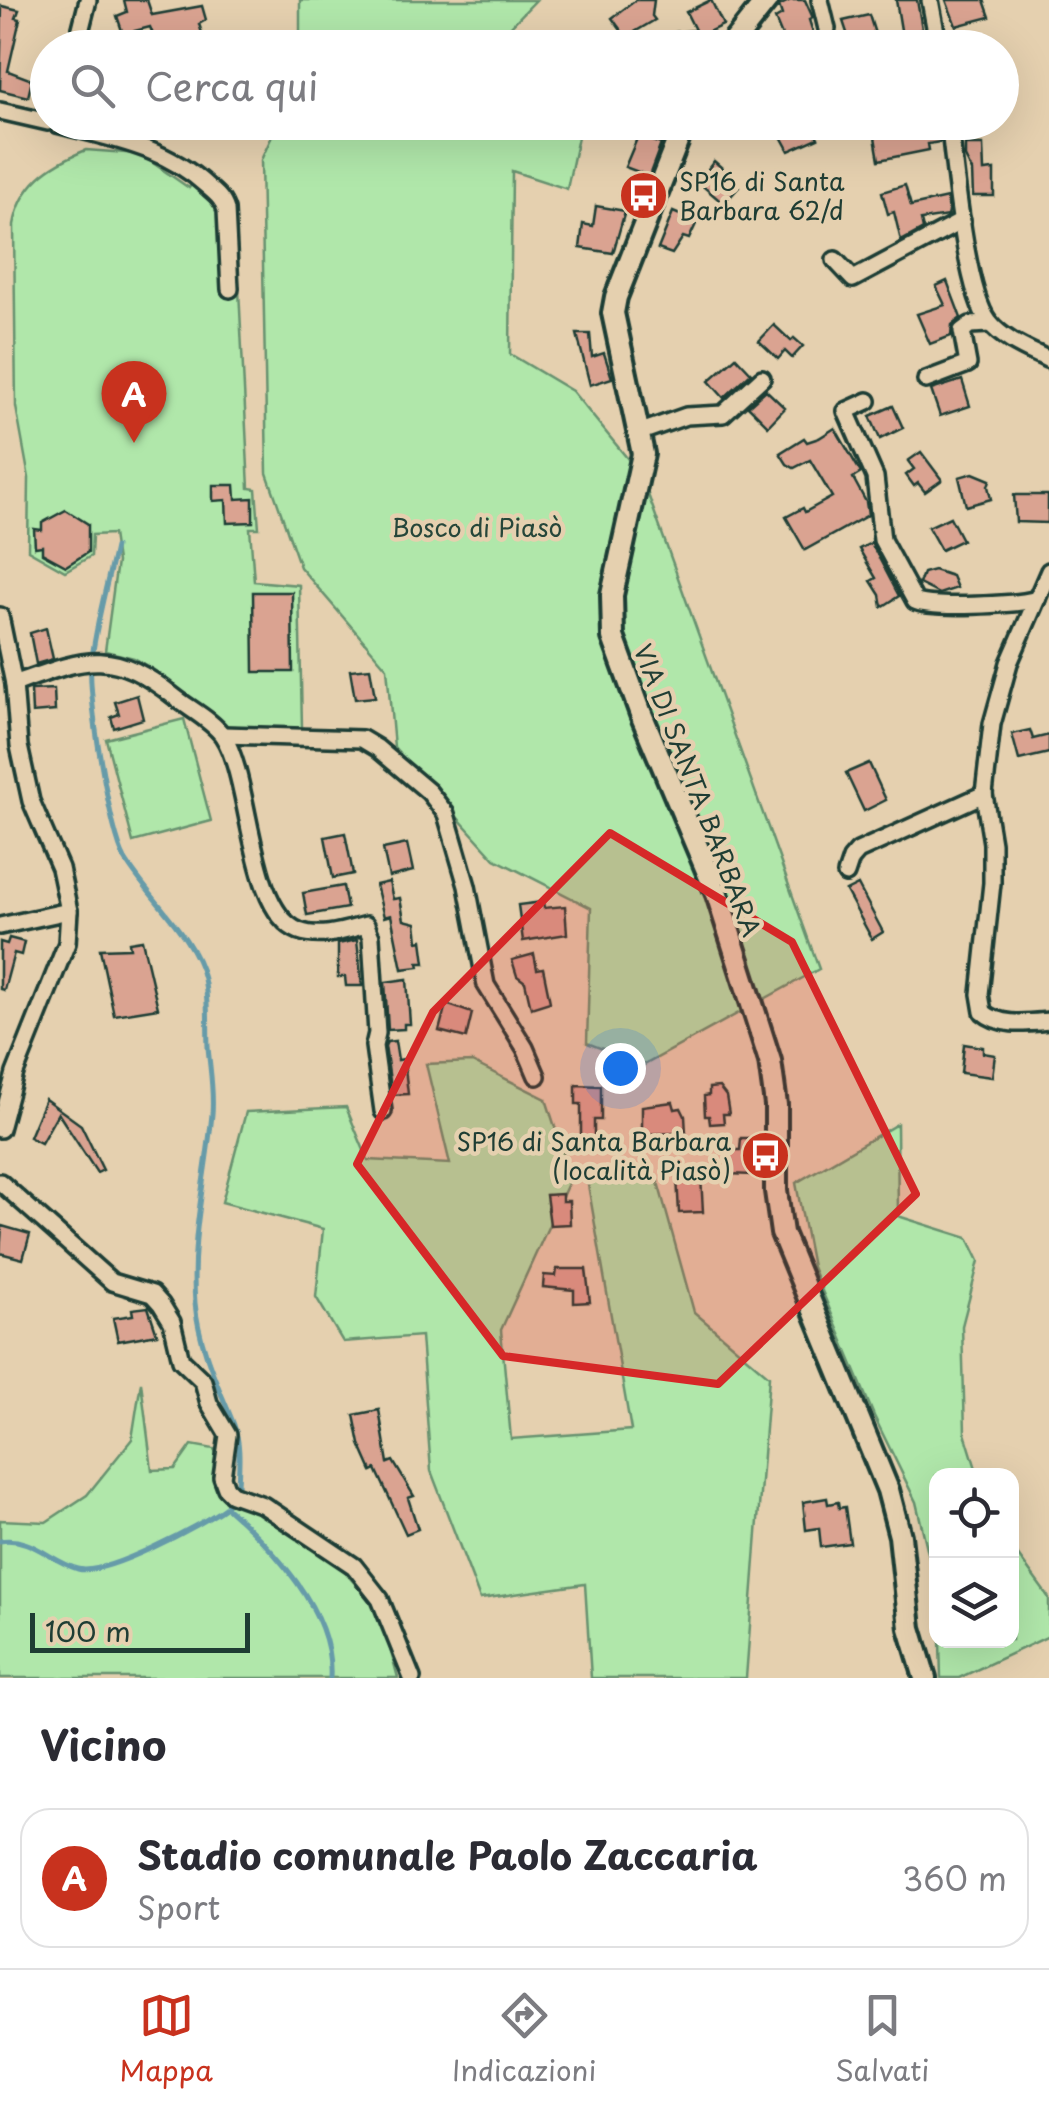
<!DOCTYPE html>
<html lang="it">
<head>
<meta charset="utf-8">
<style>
  :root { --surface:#fff; --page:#f2f2f3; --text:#2b2b33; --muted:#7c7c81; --line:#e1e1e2; --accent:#c8321e }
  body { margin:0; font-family:"Playpen Sans",sans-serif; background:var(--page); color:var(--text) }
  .controls { position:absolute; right:30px; bottom:30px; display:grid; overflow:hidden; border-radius:20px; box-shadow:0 10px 40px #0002 }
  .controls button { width:90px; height:90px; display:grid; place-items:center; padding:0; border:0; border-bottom:2px solid var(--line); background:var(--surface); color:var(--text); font:50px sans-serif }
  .scale { position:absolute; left:30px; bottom:25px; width:220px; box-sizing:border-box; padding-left:10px; border:5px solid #1f3d34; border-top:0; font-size:28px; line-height:35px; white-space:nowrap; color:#1f3d34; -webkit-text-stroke:8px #e5d0af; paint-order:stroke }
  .you { position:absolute; left:620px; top:1068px; width:35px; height:35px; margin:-25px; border:8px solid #fff; border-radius:50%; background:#1a73e8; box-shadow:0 0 0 15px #1a73e833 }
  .badge { display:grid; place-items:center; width:65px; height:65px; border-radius:50%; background:var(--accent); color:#fff; font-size:32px; font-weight:700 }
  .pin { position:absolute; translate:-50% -82px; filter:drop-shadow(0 2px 5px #0008) }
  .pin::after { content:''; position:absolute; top:52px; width:35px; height:30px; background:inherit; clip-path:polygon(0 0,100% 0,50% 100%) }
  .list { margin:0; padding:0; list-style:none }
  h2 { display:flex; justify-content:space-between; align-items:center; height:130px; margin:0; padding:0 40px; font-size:42px }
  h2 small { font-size:32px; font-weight:400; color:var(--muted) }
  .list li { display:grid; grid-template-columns:65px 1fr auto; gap:30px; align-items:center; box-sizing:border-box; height:140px; margin:0 20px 20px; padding:0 20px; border:2px solid var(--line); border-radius:30px }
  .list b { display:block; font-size:38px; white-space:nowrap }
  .list p { margin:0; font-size:32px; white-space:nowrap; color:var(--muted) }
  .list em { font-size:32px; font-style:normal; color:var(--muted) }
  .icon { flex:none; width:55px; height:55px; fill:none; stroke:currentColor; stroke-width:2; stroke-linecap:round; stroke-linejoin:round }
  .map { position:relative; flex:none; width:1049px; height:1678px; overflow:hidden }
  .search { position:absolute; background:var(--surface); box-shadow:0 10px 40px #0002; left:30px; right:30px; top:30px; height:110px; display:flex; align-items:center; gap:25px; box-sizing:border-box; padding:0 35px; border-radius:55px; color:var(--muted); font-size:38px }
  .sheet { height:290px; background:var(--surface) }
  nav { display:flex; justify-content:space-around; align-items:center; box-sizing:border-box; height:140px; border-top:2px solid var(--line); background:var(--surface); font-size:28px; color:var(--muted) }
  nav a { display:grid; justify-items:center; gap:5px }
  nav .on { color:var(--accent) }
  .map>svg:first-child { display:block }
  .green { fill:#b0e7aa; stroke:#68926f; stroke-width:2.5 }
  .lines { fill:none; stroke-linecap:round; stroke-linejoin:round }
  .stream { stroke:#669ba9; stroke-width:5 }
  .building { fill:#daa391; stroke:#1f3d34; stroke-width:2.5 }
  .minor-casing { stroke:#1f3d34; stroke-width:22 }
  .tertiary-casing { stroke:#1f3d34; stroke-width:28 }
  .minor { stroke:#e5d0af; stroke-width:15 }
  .tertiary { stroke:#e5d0af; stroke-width:20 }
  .marked { fill:#d62828; fill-opacity:0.2; stroke:#d62828; stroke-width:8; stroke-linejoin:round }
  .labels { text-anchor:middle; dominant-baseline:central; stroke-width:9; stroke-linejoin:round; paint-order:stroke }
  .poi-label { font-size:25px; fill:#1f3d34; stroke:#e5d0af; text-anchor:start }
  .park-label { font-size:25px; fill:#26463a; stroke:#e5d0af }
  .street-label { font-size:25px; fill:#1f3d34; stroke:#e5d0af }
</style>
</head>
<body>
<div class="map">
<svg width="1049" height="1678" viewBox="0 0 1049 1678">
  <rect width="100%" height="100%" fill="#e5d0af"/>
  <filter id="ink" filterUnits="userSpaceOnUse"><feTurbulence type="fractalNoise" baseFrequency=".01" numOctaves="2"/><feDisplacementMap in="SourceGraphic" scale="20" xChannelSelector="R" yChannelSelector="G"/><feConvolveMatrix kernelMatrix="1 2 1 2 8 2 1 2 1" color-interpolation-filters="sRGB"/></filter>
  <g filter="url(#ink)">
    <!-- green -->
    <g class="green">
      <polygon points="300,0 536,0 510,27 529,48 300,47"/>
      <polygon points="278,123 581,123 567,189 512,171 510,354 572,391 641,475 819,969 644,1065 587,1043 591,908 495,859 394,747 387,668 300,567 267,473 261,160"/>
      <path d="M86,150L140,154L189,188L199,173L235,210L249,488L256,489L259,528H250L254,581L299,585L302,728H226L154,670L134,658L105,651L117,562L113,534L92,535L91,556L65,571L28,550L29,478L16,407L14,225C21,184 49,165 86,150Z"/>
      <polygon points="184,719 211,821 133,842 106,739"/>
      <polygon points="472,1062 546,1099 571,1177 501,1330 511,1439 631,1430 587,1179 656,1175 694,1312 769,1376 746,1678 591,1678 585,1584 480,1599 431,1471 421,1336 343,1342 316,1297 323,1229 222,1202 246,1112 346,1107 368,1160 450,1164 426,1064"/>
      <polygon points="897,1124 898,1216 968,1238 979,1261 962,1326 965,1433 978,1475 936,1476 936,1586 916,1502 874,1416 812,1267 796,1183"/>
      <polygon points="141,1382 152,1470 175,1469 192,1445 214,1449 231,1485 319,1532 349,1577 372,1602 386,1634 398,1678 0,1678 0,1520 46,1522 87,1495 132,1439"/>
      <polygon points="1012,1547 1049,1598 1049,1636 959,1678 941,1678 940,1641 1012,1640"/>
    </g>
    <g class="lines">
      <!-- stream -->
      <g class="stream">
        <path d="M115,547C107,586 95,626 91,666C88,697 110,832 125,859C147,896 195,937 204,979C209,1002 207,1023 208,1047C210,1070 214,1091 212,1114C206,1178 190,1239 195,1303C199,1347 218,1385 234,1425C241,1444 239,1465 238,1485"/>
        <path d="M230,1498L226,1507C273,1548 334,1611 330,1678"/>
        <path d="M0,1541C31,1536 50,1561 78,1569C104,1577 203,1524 226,1507"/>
      </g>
    </g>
    <!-- building -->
    <g class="building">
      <polygon points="124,0 147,0 152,15 202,6 206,20 199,24 202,33 201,44 185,48 181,35 156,42 150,27 123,34 117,16 127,12"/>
      <polygon points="636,0 654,0 652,16 655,20 626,37 612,18"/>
      <polygon points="711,0 723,25 675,48 676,32 695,30 686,12"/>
      <polygon points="791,0 805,0 813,18 809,20 818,48 787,48 775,19 782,15 779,6"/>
      <polygon points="896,0 917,0 922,29 919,30 921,48 904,48"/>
      <polygon points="946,0 984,0 990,17 956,26"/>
      <polygon points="2,6 19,10 16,18 20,19 8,71 32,80 28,97 0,90"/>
      <polygon points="869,15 877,40 851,45 843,21"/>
      <polygon points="793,122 809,122 818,138 789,151 778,131"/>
      <polygon points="939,129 940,142 928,144 929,150 879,160 875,137"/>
      <polygon points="638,136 661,144 649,176 625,167"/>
      <polygon points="965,145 983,145 984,171 994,170 994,196 973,196 972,171 965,157"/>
      <polygon points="714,161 736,180 733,182 739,187 724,204 698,182"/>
      <polygon points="905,185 911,206 947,198 949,212 948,216 921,220 923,229 901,241 894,212 888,214 882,192"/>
      <polygon points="596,206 625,211 613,253 580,248 583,224 593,226"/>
      <polygon points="673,212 697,222 689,239 683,237 672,254 658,249"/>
      <polygon points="947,281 961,318 952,325 951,336 930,344 917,314 945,305 936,286"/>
      <polygon points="774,325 791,341 794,338 803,346 792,358 785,351 778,359 759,341"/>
      <polygon points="577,334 590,334 592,357 604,353 612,378 590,385"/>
      <polygon points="736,357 751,373 724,398 709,381"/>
      <polygon points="962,380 970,406 940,416 931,390"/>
      <polygon points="766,390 785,408 768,426 748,406"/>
      <polygon points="893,406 903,428 880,439 870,416"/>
      <polygon points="835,428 861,473 853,478 866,502 868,515 805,550 786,517 803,508 805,512 832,497 810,460 794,468 787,464 780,453 804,438 807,442 819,438"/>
      <polygon points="921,452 942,480 925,492 918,483 914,486 906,475 914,469 908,461"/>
      <polygon points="973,473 990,480 988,486 991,499 966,506 959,477"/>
      <polygon points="213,485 235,485 236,499 253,498 253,522 227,523 226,500 213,501"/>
      <polygon points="1014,495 1048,495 1048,523 1016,522"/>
      <polygon points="66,510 88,524 88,552 66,566 42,553 42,546 35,547 34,529 42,530 42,523"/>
      <polygon points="950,517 962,540 941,550 928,527"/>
      <polygon points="871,543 899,596 882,607 880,595 871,581 876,578 859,549"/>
      <polygon points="934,570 952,576 957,588 939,594 919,584 923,573"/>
      <polygon points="253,592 292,592 293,672 254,672"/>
      <polygon points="46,628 53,659 36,664 30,633"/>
      <polygon points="370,668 375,697 355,699 350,670"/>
      <polygon points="54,689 55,711 32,713 31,690"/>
      <polygon points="137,695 143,719 114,728 111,717 119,714 115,702"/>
      <polygon points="1030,730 1033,739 1049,735 1049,753 1019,760 1012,734"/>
      <polygon points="869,763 886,800 864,811 846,773"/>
      <polygon points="345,833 353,874 333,878 325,837"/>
      <polygon points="407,844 413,871 389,877 383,849"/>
      <polygon points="389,882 393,899 400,898 404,920 416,923 418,941 422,940 425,963 418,963 419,967 402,969 391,915 384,917 376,885"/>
      <polygon points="858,885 883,932 872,939 846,891"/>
      <polygon points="343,886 347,908 307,915 303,893"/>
      <polygon points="543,902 544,908 565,906 567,934 523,941 518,905"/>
      <polygon points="9,938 24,942 21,955 14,953 4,990 0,989 0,942 7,944"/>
      <polygon points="142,940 158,1008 114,1015 100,949 130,948 129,942"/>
      <polygon points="357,940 362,986 346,986 345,977 338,977 338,944"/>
      <polygon points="534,954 537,969 543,968 550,1002 531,1008 525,982 517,976 512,960"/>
      <polygon points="407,979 410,1024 404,1024 404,1029 388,1030 385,982"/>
      <polygon points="446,1004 472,1013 466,1038 439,1031"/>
      <polygon points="395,1041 398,1060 404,1059 408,1094 392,1095 385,1046 387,1042"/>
      <polygon points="964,1044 983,1047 983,1053 995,1055 992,1077 961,1073"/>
      <polygon points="576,1085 601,1086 601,1120 594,1120 594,1144 581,1143 581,1104 576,1104"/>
      <polygon points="719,1087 726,1096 729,1114 723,1114 724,1123 710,1124 709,1116 705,1116 704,1096 709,1095 709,1088"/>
      <polygon points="45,1099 81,1125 103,1170 97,1173 58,1113 41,1143 29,1137"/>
      <polygon points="673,1102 675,1109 681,1108 685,1116 686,1133 642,1134 642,1106"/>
      <polygon points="741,1138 755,1138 755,1147 758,1147 757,1167 752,1167 752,1175 729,1174 730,1150 740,1150"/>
      <polygon points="701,1176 703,1212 679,1213 677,1177"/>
      <polygon points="562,1194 562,1201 569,1201 570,1224 550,1225 546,1195"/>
      <polygon points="2,1226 30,1234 23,1259 0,1253"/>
      <polygon points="557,1269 586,1269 590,1302 574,1303 574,1290 543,1287 544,1275 556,1276"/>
      <polygon points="148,1307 157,1334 118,1341 113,1318 133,1315 132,1309"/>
      <polygon points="379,1410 388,1463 393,1461 414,1496 408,1498 418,1529 406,1534 376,1469 372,1471 360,1444 354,1415"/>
      <polygon points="827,1498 828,1504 838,1502 839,1508 845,1507 850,1543 821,1547 819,1528 806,1530 803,1502"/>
    </g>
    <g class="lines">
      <defs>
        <g id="minor">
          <polyline points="820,0 827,29"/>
          <polyline points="930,0 939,48"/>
          <polyline points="76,48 88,0"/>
          <polyline points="0,111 48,122"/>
          <polyline points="657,122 679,139"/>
          <path d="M949,122C955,166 965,291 989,322C1003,340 1029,350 1049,360"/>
          <path d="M57,124C111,138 165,147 207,186C216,194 223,199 226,210L230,289"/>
          <polyline points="835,260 853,279 962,221"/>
          <polyline points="926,380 968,364 962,331 970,325 990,324"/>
          <path d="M868,401L846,411L875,477L882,540L915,601C929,609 1019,605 1037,599"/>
          <polyline points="641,432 686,416 723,414 762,378"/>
          <path d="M1049,571L1009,663L992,724L984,794L992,843V883L980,994L983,1012C1000,1027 1027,1023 1049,1021"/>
          <polyline points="0,616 14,684 19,746 31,801 60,868 69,911 67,943 15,1073 0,1129"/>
          <path d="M14,684C86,658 111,646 176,698C190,709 213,721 223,736C252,780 248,911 299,931C321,939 344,931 366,925L371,937L377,1033L374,1046L383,1111"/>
          <polyline points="223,735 362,739 377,748 429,792 446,814 467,886 486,985 525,1048 537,1076"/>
          <polyline points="846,874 851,859 858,851 984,794"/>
          <polyline points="0,926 69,911"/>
          <polyline points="0,1182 112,1282 152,1294 161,1304 172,1322 181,1360 203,1381 209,1403 228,1435 222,1477 226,1488 232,1494 263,1505 354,1566 380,1599 412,1678"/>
        </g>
        <g id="tertiary">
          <polyline points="729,48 767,0"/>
          <polyline points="685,122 616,297 613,313 643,454 612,595 613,637 641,714 717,894 770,1061 776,1105 776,1191 782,1233 888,1490 900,1536 910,1628 925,1678"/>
        </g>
      </defs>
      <!-- minor casing -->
      <use href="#minor" class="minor-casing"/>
      <!-- tertiary casing -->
      <use href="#tertiary" class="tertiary-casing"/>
      <!-- minor -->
      <use href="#minor" class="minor"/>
      <!-- tertiary -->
      <use href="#tertiary" class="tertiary"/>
    </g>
  </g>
  <!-- marked area -->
  <path class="marked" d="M610,833L792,942L916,1194L718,1384L503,1356L357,1164L433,1012Z"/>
  <!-- icons -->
  <defs>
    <symbol id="bus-disc" viewBox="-11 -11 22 22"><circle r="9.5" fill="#c8321e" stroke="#e5d0af"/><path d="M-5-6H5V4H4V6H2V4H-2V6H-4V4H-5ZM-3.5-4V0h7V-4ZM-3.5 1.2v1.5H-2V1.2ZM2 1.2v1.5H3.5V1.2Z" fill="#fff"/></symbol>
  </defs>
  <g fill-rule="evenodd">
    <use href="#bus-disc" x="616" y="168" width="55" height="55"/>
    <use href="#bus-disc" x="738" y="1128" width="55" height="55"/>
  </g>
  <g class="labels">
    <!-- poi labels -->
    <g class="poi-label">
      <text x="679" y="181">SP16 di Santa<tspan x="679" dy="29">Barbara 62/d</tspan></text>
      <text x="731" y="1141" text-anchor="end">SP16 di Santa Barbara<tspan x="731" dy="29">(località Piasò)</tspan></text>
    </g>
    <!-- park labels -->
    <g class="park-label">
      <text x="477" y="527">Bosco di Piasò</text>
    </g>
    <!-- street labels -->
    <g class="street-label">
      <text transform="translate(698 790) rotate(69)">VIA DI SANTA BARBARA</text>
    </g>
  </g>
</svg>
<div class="controls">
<button><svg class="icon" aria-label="locate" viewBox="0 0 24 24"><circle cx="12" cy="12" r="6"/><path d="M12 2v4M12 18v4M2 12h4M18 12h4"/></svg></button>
<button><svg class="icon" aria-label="layers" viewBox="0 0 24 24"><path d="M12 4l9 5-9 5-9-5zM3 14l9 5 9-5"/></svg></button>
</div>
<div class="scale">100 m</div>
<div class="you"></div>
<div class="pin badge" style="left:134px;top:443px">A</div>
<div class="search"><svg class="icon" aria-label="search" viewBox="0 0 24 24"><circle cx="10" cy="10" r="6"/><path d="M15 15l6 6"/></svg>Cerca qui</div>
</div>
<section class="sheet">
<h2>Vicino<small></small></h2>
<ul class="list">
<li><span class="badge">A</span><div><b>Stadio comunale Paolo Zaccaria</b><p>Sport</p></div><em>360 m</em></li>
</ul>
</section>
<nav>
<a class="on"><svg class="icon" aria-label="map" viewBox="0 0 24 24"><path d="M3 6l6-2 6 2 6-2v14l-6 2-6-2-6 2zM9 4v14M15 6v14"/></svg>Mappa</a>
<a><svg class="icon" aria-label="directions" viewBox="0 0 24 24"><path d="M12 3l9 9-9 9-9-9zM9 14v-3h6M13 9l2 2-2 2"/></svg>Indicazioni</a>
<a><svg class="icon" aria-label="saved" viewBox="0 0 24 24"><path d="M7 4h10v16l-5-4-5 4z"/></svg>Salvati</a>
</nav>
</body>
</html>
